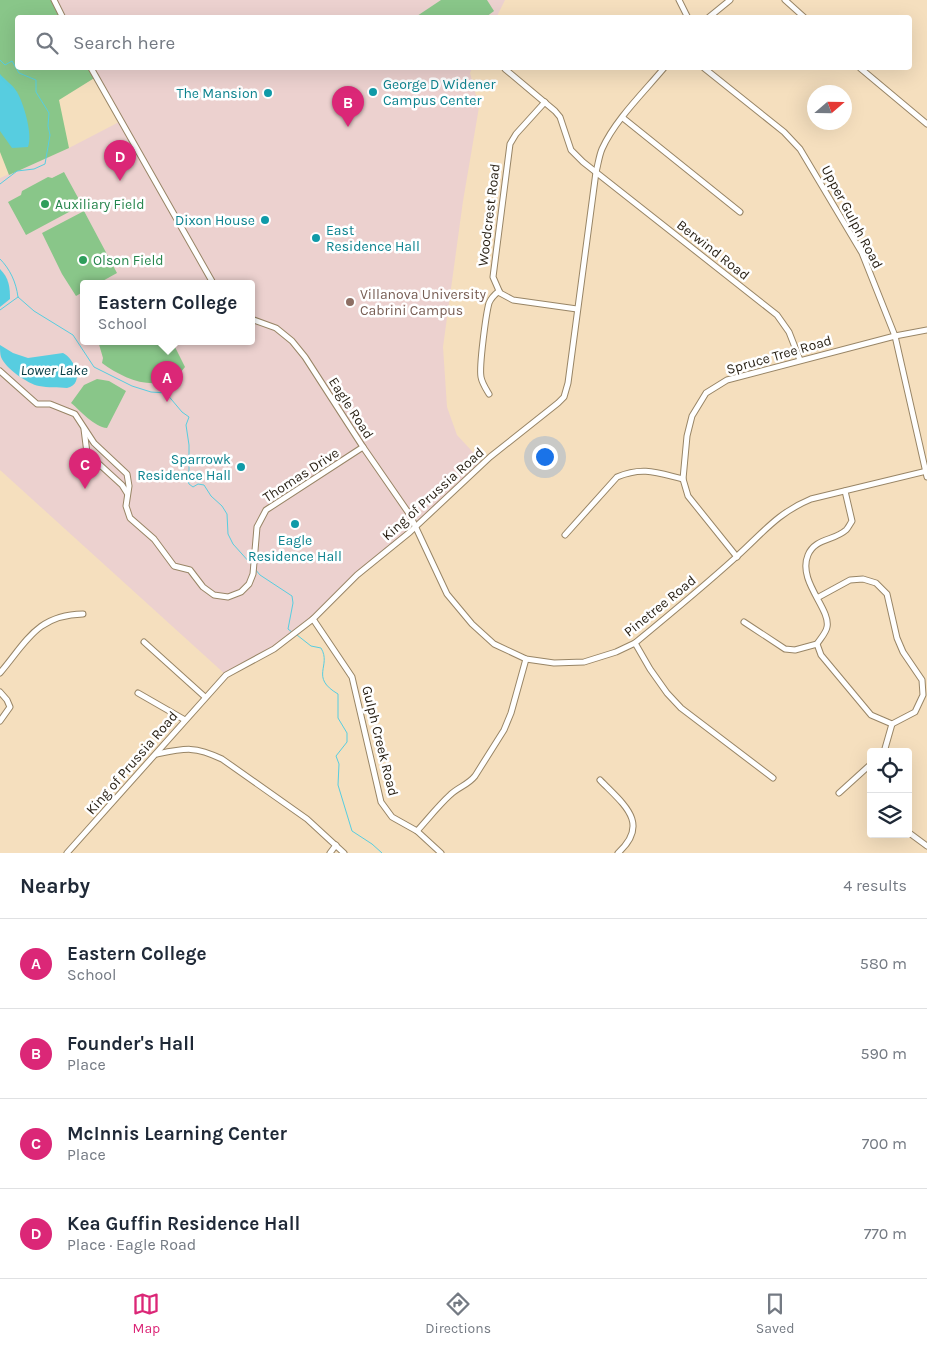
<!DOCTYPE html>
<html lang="en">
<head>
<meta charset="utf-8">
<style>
  :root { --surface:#fff; --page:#f2f2f3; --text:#1f2937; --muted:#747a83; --line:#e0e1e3; --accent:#db2777 }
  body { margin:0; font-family:Karla,sans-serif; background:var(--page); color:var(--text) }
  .controls { position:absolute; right:15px; bottom:15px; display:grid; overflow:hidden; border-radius:5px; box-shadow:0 5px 20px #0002 }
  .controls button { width:45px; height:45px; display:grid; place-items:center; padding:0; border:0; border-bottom:1px solid var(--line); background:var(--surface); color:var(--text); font:25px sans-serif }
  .compass { position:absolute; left:807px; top:85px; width:45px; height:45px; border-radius:50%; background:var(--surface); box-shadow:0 5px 20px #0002; rotate:70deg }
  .you { position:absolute; left:544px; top:456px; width:18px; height:18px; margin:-12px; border:4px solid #fff; border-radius:50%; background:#1a73e8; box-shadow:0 0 0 8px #1a73e833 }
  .badge { display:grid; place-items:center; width:32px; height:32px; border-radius:50%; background:var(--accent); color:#fff; font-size:16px; font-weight:700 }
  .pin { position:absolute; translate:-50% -41px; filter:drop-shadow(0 1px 2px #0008) }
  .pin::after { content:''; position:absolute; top:26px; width:18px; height:15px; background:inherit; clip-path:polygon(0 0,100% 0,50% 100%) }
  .popup { position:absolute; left:80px; top:280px; width:175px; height:65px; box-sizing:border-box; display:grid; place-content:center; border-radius:5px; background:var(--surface); filter:drop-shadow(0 1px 4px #0005); font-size:16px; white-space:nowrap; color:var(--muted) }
  .popup b { font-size:19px; color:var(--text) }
  .popup::after { content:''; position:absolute; left:50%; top:100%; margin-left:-10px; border:10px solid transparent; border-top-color:var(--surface) }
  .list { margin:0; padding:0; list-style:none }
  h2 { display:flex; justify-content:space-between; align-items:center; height:65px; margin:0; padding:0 20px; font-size:21px }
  h2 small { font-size:16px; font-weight:400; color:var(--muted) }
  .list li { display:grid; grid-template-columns:32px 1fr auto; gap:15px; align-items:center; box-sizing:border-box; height:90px; padding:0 20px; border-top:1px solid var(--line) }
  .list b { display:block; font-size:19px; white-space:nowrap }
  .list p { margin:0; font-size:16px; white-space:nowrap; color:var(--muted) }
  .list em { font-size:16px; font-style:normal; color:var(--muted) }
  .icon { flex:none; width:28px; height:28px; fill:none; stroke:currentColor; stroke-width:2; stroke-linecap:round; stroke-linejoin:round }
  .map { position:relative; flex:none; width:927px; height:853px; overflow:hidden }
  .search { position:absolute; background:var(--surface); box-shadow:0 5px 20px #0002; left:15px; right:15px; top:15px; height:55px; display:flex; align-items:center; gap:12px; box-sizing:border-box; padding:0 18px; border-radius:5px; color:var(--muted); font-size:19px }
  .sheet { height:425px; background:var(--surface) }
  nav { display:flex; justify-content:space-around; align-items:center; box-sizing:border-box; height:70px; border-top:1px solid var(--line); background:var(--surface); font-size:14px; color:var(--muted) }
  nav a { display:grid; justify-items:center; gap:2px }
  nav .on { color:var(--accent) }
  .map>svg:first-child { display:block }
  .education { fill:#ecd1cf; fill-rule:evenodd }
  .green { fill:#89c689 }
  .water { fill:#57cde0 }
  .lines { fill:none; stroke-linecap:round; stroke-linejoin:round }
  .stream { stroke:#57cde0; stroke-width:1 }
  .minor-casing { stroke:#988566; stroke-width:7 }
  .minor { stroke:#fff; stroke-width:5 }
  .culture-dot { fill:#0f9aa8; stroke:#fff; stroke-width:2 }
  .leisure-dot { fill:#2e9e5b; stroke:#fff; stroke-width:2 }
  .education-dot { fill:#8d6e63; stroke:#fff; stroke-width:2 }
  .labels { text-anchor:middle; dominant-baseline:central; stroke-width:5; stroke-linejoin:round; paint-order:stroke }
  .culture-label { font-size:14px; fill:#0d838f; stroke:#fff; text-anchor:end }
  .leisure-label { font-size:14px; fill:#27864d; stroke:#fff; text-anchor:start }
  .street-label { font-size:14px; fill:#271f13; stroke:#fff }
  .education-label { font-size:14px; fill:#785e54; stroke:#fff; text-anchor:start }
  .water-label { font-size:15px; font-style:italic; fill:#003941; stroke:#fff }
</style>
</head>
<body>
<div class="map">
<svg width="927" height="853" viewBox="0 0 927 853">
  <rect width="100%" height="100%" fill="#f5dfbe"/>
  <!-- education -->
  <g class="education">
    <polygon points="54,0 505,0 496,18 63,18"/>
    <path d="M91,68H472L470,73L479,107L463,201L443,347L447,407L457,435L483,463L410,532L357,575L313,619L286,641L226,675L0,470V178L69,148L121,121ZM83,283H251V341H83Z"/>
  </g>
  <!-- green -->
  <g class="green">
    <polygon points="0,0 54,0 64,17 18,18 18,68 91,68 96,77 59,100 69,148 9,175 0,152"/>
    <polygon points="441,0 487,0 494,11 486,17 417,17 417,16"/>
    <polygon points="64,172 82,205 26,235 8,202 21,195 22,191 48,177 52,178"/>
    <polygon points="84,211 117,273 99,283 83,283 83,292 76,296 62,274 42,233"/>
    <path d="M98,341H172L185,367C164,396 126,381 102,363L103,358Z"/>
    <path d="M97,379L109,381L126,391L107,428C94,427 81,411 71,403L84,385Z"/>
  </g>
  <!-- water -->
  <g class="water">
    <path d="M0,74C5,80 13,85 17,92C24,104 33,135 28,147L12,148L0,131Z"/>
    <path d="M0,269C9,278 10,287 10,299L0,307Z"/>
    <path d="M0,345L13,353L28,358L63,353C74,358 86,384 67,388C58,387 48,388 39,386C28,384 5,368 1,357C0,354 0,349 0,345Z"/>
  </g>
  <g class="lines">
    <!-- stream -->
    <g class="stream">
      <polyline points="0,60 5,65 12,61 19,73 36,80 36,92 49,113 48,126 50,135 45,164 34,169 17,171 0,184"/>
      <path d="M0,259C10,269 16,282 18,297L34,311L73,335L94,367L132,386L151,392L166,393L182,412L189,417L186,425L189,445V470L187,479L189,484L193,487L198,484L204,485L211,496L222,506L227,514L228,534L233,544L251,564"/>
      <polyline points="0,310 18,297"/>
      <polyline points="255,569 260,575 292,596 293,603 288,629 293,633"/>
      <path d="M297,635L311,646L321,648C332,666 309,677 338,694V718L347,733V742L336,756L339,764L338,785L352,831L372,844L382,853"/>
    </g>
    <defs>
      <g id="minor">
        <polyline points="54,0 63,18"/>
        <polyline points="679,0 688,18"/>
        <polyline points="785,0 805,18"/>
        <polyline points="708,18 730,0"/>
        <polyline points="91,68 213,283"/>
        <polyline points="704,68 784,132 800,149 862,253 895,336 927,477"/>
        <polyline points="860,68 927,124"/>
        <polyline points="505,69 555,111 560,117 571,150 583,162 777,315 789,332 800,360"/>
        <polyline points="545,102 516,134 510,144 493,277 500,293 513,300 577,309"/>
        <polyline points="623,118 740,212"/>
        <path d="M251,319L276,328L292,341L305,357L363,447L410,515L447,594L472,624L494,644L526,659L554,663L584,662L616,652L635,643C669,615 703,587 735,558C762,534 777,513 811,499L927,471"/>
        <polyline points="0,371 37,404 50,404 75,414 94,443 127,474 129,486 126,506 130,518 154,539 174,566 190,570 203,587 214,595 228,597 241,592 249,584 253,574 257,527 266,510 363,447"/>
        <path d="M489,394C486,389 482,383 481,377C479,366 486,314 489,303C491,298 494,295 499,291"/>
        <polyline points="84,429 87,453 122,485 127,493"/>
        <path d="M565,535L617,477C643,466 658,473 683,479"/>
        <polyline points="737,557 688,496 683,479 687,436 692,416 706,393 727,380 895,336 927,330"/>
        <path d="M817,598L850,580L863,579L876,583L887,594L897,638L903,652L922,680L923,695L915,712L892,724L871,715L821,655L817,644C820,639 826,633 827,627C831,609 797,581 808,555C815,538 834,541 846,530C848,528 850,524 852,521L845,491"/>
        <polyline points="313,619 352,677 381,802 392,817 417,831 441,853"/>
        <polyline points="744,622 785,649 795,650 817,644"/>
        <polyline points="144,642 205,697"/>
        <polyline points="635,643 650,669 667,693 681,708 773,778"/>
        <path d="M0,673C27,641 37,615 83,614"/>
        <polyline points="0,692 7,700 10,707 0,721"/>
        <polyline points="138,693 185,720"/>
        <polyline points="884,752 892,724"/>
        <path d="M157,754C186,748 195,746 222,759L307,819L344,853"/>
        <path d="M600,780C623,804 651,823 618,853"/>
        <polyline points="839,793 871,764"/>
        <path d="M417,831C428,819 438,806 450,795C458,787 468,785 475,776L504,730L511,713L526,659"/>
        <polyline points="908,832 927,846"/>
        <path d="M67,853L226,675L274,649L313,619L357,575L410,532L490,457L558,403L564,397L568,383L596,172C598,165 599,156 602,149C615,120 644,92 664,68"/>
        <polyline points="330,853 336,845"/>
      </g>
    </defs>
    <!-- minor casing -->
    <use href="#minor" class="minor-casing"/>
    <!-- minor -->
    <use href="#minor" class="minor"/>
  </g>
  <!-- markers -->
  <g class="culture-dot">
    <circle cx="373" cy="92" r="5"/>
    <circle cx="268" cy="93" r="5"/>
    <circle cx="265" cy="220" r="5"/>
    <circle cx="316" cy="238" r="5"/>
    <circle cx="241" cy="467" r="5"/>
    <circle cx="295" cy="524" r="5"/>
  </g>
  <g class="leisure-dot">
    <circle cx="45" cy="204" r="5"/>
    <circle cx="83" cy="260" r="5"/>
  </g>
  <circle class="education-dot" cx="350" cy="302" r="5"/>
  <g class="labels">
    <!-- culture labels -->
    <g class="culture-label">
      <text x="383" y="84" text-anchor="start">George D Widener<tspan x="383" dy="16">Campus Center</tspan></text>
      <text x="258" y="93">The Mansion</text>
      <text x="255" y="220">Dixon House</text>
      <text x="326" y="230" text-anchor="start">East<tspan x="326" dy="16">Residence Hall</tspan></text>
      <text x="231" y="459">Sparrowk<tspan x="231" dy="16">Residence Hall</tspan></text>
      <text x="295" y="540" text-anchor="middle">Eagle<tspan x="295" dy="16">Residence Hall</tspan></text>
    </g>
    <!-- leisure labels -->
    <g class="leisure-label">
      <text x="55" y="204">Auxiliary Field</text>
      <text x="93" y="260">Olson Field</text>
    </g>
    <!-- street labels -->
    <g class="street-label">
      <text transform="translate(489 215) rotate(-83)">Woodcrest Road</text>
      <text transform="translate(852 217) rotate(62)">Upper Gulph Road</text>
      <text transform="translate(713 250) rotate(38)">Berwind Road</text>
      <text transform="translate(779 355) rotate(-16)">Spruce Tree Road</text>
      <text transform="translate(351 408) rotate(57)">Eagle Road</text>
      <text transform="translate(301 475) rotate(-33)">Thomas Drive</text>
      <text transform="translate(433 494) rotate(-42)">King of Prussia Road</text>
      <text transform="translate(660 606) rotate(-39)">Pinetree Road</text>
      <text transform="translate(380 741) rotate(76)">Gulph Creek Road</text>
      <text transform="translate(132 763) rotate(-49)">King of Prussia Road</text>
    </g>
    <!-- education labels -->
    <g class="education-label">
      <text x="360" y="294">Villanova University<tspan x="360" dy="16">Cabrini Campus</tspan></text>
    </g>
    <!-- water labels -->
    <g class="water-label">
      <text x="54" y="370">Lower Lake</text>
    </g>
  </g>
</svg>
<div class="controls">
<button><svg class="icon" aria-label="locate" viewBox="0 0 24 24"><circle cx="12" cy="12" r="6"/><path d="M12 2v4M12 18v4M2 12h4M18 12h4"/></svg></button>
<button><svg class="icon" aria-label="layers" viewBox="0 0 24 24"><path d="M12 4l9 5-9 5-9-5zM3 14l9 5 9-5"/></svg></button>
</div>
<svg class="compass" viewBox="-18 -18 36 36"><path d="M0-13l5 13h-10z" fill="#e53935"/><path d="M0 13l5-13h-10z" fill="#747a83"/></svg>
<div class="you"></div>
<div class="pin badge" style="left:167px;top:402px">A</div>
<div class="popup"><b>Eastern College</b>School</div>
<div class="pin badge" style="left:348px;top:127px">B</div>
<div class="pin badge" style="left:85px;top:489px">C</div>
<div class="pin badge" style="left:120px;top:181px">D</div>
<div class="search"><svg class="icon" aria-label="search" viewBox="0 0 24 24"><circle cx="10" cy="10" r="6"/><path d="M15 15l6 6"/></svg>Search here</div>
</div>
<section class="sheet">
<h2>Nearby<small>4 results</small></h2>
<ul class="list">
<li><span class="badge">A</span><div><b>Eastern College</b><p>School</p></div><em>580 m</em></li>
<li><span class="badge">B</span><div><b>Founder's Hall</b><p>Place</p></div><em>590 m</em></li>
<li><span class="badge">C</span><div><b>McInnis Learning Center</b><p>Place</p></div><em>700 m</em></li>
<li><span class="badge">D</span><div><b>Kea Guffin Residence Hall</b><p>Place · Eagle Road</p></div><em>770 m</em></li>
</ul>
</section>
<nav>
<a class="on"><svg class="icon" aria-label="map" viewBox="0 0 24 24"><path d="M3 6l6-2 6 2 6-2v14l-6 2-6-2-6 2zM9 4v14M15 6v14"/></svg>Map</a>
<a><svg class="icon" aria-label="directions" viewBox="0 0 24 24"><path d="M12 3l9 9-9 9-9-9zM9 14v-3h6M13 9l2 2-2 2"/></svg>Directions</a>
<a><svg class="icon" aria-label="saved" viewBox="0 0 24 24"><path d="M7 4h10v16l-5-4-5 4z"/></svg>Saved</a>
</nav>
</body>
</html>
